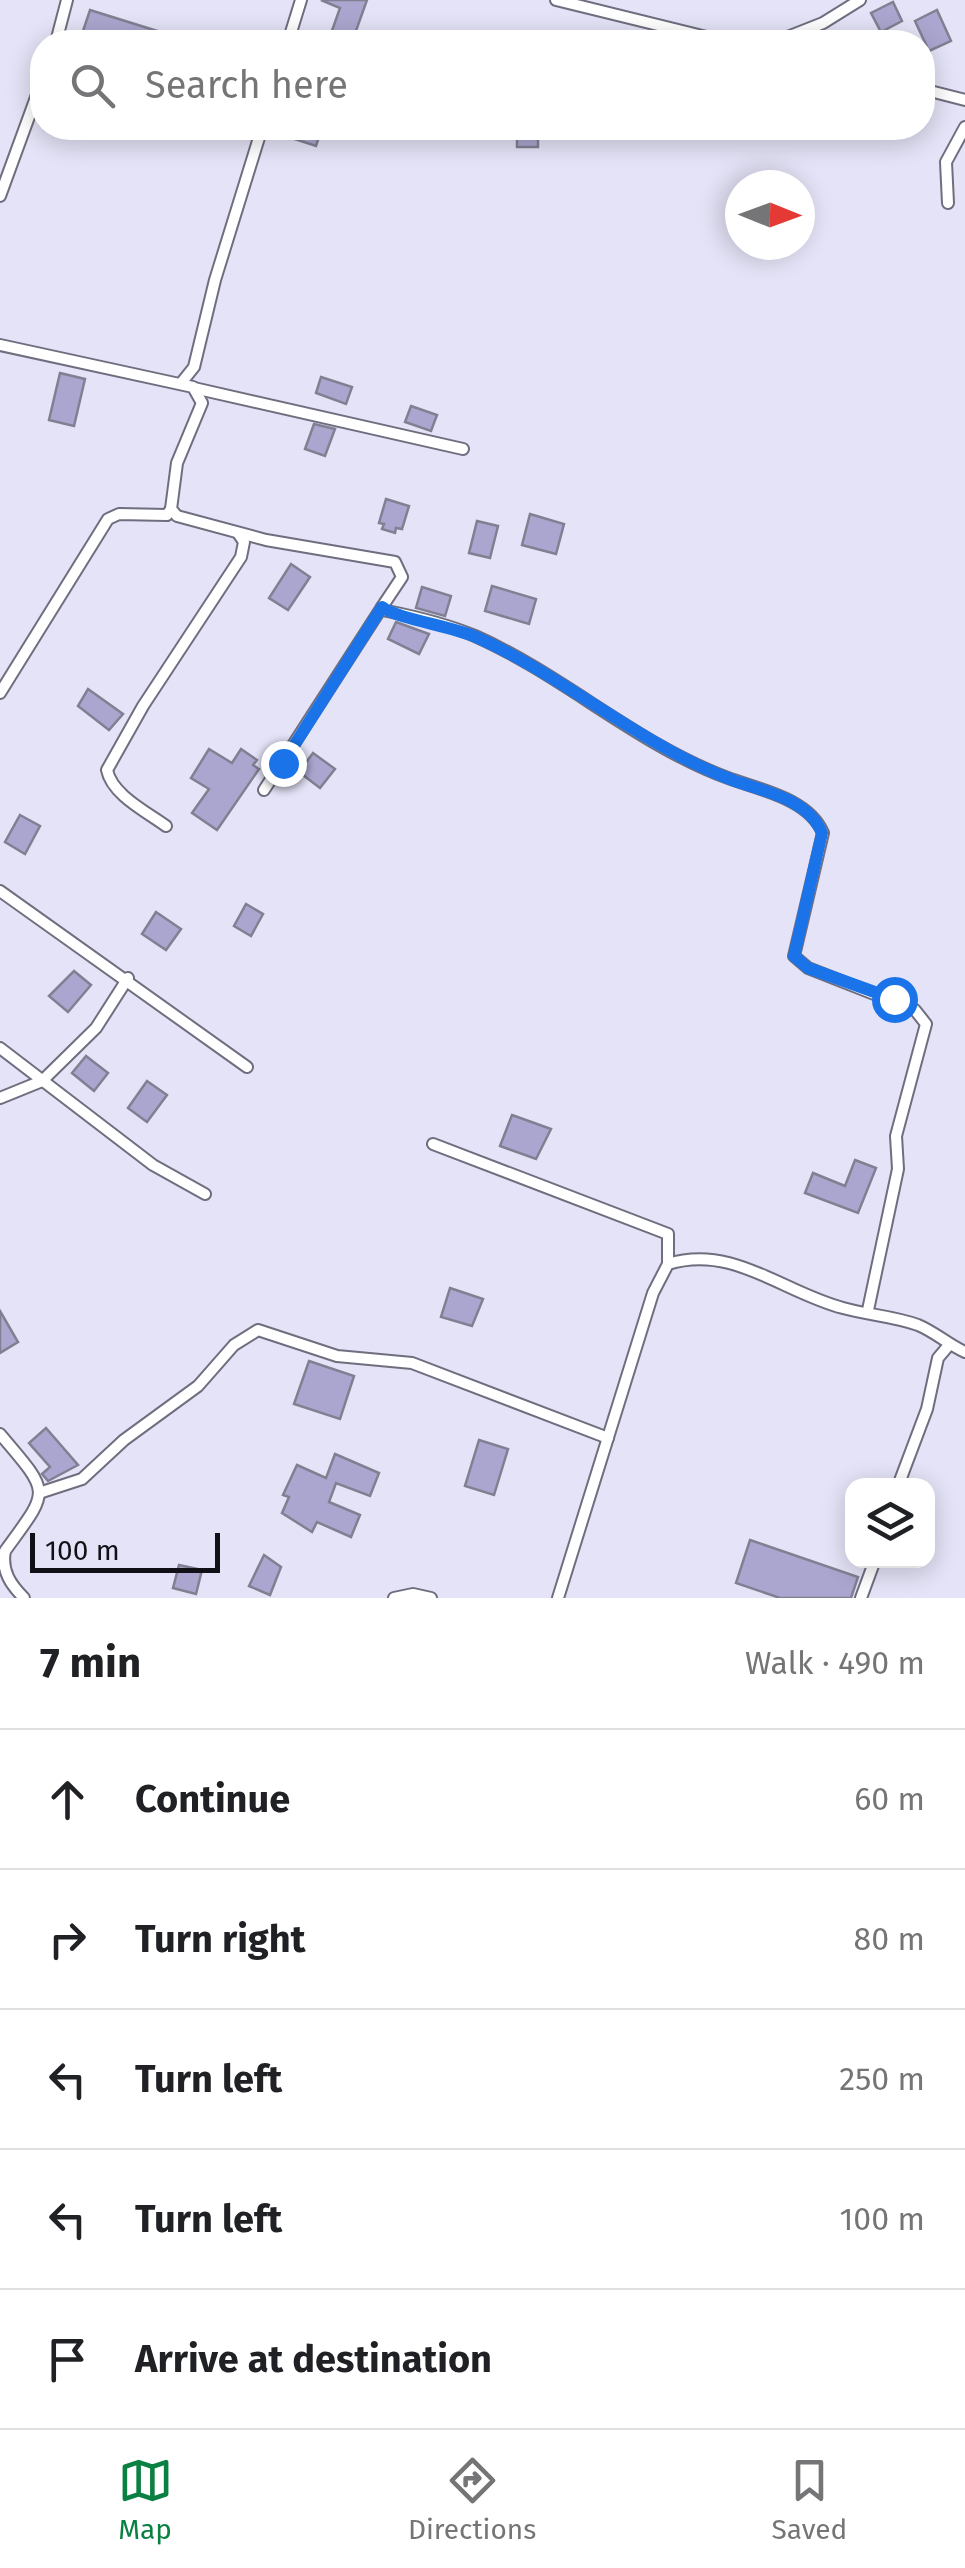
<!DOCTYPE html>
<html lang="en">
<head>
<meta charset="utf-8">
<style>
  :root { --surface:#fff; --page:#f2f2f2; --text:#202124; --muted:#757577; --line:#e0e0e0; --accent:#0b8043 }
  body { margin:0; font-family:"Fira Sans",sans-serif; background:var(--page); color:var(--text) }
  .controls { position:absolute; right:30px; bottom:30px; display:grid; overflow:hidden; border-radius:20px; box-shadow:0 5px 25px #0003 }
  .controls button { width:90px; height:90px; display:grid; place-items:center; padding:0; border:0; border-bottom:2px solid var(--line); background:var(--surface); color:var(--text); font:50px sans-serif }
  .compass { position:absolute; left:725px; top:170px; width:90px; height:90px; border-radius:50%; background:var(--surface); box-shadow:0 5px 25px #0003; rotate:91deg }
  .scale { position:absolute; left:30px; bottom:25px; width:190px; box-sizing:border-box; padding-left:10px; border:5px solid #101016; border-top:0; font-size:28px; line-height:35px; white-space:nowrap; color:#101016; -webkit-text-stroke:8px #e4e3f7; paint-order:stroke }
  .stop { position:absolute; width:30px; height:30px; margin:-22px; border:8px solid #1a73e8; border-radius:50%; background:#fff }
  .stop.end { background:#1a73e8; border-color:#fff; box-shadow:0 2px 10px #0008 }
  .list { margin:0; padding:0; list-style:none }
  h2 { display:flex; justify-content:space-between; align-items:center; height:130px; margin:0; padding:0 40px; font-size:42px }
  h2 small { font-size:32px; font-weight:400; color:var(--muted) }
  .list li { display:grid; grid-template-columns:65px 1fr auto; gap:30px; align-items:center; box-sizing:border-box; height:140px; padding:0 40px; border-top:2px solid var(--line) }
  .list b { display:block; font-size:38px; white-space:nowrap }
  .list em { font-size:32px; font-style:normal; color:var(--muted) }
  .icon { flex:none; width:55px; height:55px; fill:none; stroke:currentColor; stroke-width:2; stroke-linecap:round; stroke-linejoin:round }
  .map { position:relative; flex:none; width:965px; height:1598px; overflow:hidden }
  .search { position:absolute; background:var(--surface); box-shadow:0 5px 25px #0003; left:30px; right:30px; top:30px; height:110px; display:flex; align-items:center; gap:25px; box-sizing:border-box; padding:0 35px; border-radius:40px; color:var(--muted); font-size:38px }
  .sheet { height:830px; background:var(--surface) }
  nav { display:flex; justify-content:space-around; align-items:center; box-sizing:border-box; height:140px; border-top:2px solid var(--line); background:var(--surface); font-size:28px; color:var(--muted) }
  nav a { display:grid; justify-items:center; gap:5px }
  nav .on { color:var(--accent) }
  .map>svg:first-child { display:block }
  .building { fill:#aaa6cf; stroke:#818092; stroke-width:2.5 }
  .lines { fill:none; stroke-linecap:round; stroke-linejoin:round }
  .street-casing { stroke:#6f6e7f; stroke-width:14 }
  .street { stroke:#fff; stroke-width:10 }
  .route { stroke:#1a73e8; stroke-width:12 }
</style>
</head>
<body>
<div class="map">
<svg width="965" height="1598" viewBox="0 0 965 1598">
  <rect width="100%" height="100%" fill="#e4e3f7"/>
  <!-- building -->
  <g class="building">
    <polygon points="321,0 367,0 352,42 328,42 340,8"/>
    <polygon points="893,2 902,21 881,32 871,13"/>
    <polygon points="90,10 186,40 186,42 120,42 83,31"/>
    <polygon points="937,10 951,41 929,51 915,21"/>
    <polygon points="291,128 322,128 316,146 288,137"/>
    <rect x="517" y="128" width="21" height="19"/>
    <polygon points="60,373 85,379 74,426 49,420"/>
    <polygon points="321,377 352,387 346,404 316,393"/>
    <polygon points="411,406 437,415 431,431 405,422"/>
    <polygon points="314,424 335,429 325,456 305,449"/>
    <polygon points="386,499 409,506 402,529 396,528 395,533 382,529 384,524 379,523"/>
    <polygon points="530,514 564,524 556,554 522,545"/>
    <polygon points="477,521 498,526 490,558 469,553"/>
    <polygon points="291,564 310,577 288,610 269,598"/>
    <polygon points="492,586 536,599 529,624 485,611"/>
    <polygon points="422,587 451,596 445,616 416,608"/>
    <polygon points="396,622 429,634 419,654 388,639"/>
    <polygon points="88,689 123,714 109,730 78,706"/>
    <polygon points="209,749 232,763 241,749 257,760 253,765 259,769 217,830 192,813 209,789 191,778"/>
    <polygon points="313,753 335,769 320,788 299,772"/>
    <polygon points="20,815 40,826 25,854 5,842"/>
    <polygon points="246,904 263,914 251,936 234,926"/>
    <polygon points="156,912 181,929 166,950 142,934"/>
    <polygon points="74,971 91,985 68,1012 49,996"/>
    <polygon points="86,1056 108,1073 94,1091 72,1073"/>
    <polygon points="147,1081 167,1095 147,1122 128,1108"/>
    <polygon points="512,1115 551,1129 536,1159 500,1146"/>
    <polygon points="855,1160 876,1168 858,1213 805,1193 813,1173 845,1186"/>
    <polygon points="450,1288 483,1299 472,1326 441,1317"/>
    <polygon points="0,1311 18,1342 0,1353"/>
    <polygon points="309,1361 354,1376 340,1419 294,1404"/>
    <polygon points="46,1428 78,1465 48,1481 42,1474 50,1467 29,1443"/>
    <polygon points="479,1440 508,1449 494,1495 465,1486"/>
    <polygon points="335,1454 379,1473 370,1496 336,1483 329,1502 360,1515 351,1537 317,1522 312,1532 282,1513 289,1497 283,1495 297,1465 326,1478"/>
    <polygon points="750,1540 858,1577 851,1598 780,1598 736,1583"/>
    <polygon points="264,1555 281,1567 270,1595 249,1586"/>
    <polygon points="179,1565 202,1570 196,1594 173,1588"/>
  </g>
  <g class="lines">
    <defs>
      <g id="street">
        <polyline points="556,0 727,42"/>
        <polyline points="56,42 67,0"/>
        <polyline points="288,42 301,0"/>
        <polyline points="775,42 823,23 860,0"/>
        <polyline points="922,89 965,100"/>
        <polyline points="0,196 42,81"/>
        <polyline points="948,203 946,162 965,127"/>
        <path d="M0,345L193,387L202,403L177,463L171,509L177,516L266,540L395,562L402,577L382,607L387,611C417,617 446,624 475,636C563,675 638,745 728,778C761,790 809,799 823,833L794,956L808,968L915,1010L926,1024L896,1136L898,1169L868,1310"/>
        <polyline points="182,382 194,367 215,280 262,128"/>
        <polyline points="194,388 463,449"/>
        <polyline points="0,693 108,519 119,514 167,515 171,509"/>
        <polyline points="264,790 382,607"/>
        <path d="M166,826C147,812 112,795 107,770L143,706L241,557L244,542L238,533"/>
        <polyline points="0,891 247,1067"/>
        <polyline points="0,1048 153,1165 205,1194"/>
        <polyline points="0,1098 42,1081 96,1028 128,978"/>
        <polyline points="433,1144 668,1234 668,1264"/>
        <path d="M0,1434C52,1495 50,1489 5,1551C1,1571 11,1585 24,1598"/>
        <polyline points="898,1486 927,1409 938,1358 949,1345"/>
        <polyline points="39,1493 82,1479 124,1440 198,1386 234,1345 258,1330 337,1356 412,1363 608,1438"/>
        <polyline points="394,1598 413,1594 431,1598"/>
        <path d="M558,1598L653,1293L668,1264C733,1244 782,1292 843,1308C868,1315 893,1316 918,1325C935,1332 949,1345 965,1352"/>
        <polyline points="861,1598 875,1560"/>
      </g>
    </defs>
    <!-- street casing -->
    <use href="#street" class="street-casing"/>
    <!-- street -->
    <use href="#street" class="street"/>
  </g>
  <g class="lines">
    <!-- route -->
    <path class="route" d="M283,763L382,607C397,619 452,626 476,637C566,677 643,747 735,781C767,792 809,800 822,833L794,956L808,968L894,999"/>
  </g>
</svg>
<div class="controls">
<button><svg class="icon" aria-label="layers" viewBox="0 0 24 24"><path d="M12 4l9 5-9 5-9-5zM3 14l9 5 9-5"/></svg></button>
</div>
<svg class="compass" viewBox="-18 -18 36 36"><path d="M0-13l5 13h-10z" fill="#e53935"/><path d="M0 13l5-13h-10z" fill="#757577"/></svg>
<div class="scale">100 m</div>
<div class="stop" style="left:894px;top:999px"></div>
<div class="stop end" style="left:283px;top:763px"></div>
<div class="search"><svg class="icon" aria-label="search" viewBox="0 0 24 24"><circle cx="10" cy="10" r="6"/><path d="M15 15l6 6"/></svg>Search here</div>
</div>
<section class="sheet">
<h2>7 min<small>Walk · 490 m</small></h2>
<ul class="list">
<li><svg class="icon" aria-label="ahead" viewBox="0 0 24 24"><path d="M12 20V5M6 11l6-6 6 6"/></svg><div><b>Continue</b></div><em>60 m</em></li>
<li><svg class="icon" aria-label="right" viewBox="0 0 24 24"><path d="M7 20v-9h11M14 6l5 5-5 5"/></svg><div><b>Turn right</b></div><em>80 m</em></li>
<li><svg class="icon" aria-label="left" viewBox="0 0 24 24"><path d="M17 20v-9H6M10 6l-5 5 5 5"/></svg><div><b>Turn left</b></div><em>250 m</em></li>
<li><svg class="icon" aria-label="left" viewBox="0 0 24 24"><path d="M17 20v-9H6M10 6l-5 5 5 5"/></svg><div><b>Turn left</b></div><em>100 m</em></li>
<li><svg class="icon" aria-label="arrive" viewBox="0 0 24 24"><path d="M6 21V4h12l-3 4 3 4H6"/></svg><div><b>Arrive at destination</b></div></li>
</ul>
</section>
<nav>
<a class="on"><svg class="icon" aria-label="map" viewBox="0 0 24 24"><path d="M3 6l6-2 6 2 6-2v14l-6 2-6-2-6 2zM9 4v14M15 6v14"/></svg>Map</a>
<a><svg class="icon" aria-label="directions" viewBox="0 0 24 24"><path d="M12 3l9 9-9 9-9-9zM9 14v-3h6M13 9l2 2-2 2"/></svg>Directions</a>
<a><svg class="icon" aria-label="saved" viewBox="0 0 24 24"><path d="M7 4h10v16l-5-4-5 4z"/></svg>Saved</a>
</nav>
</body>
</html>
